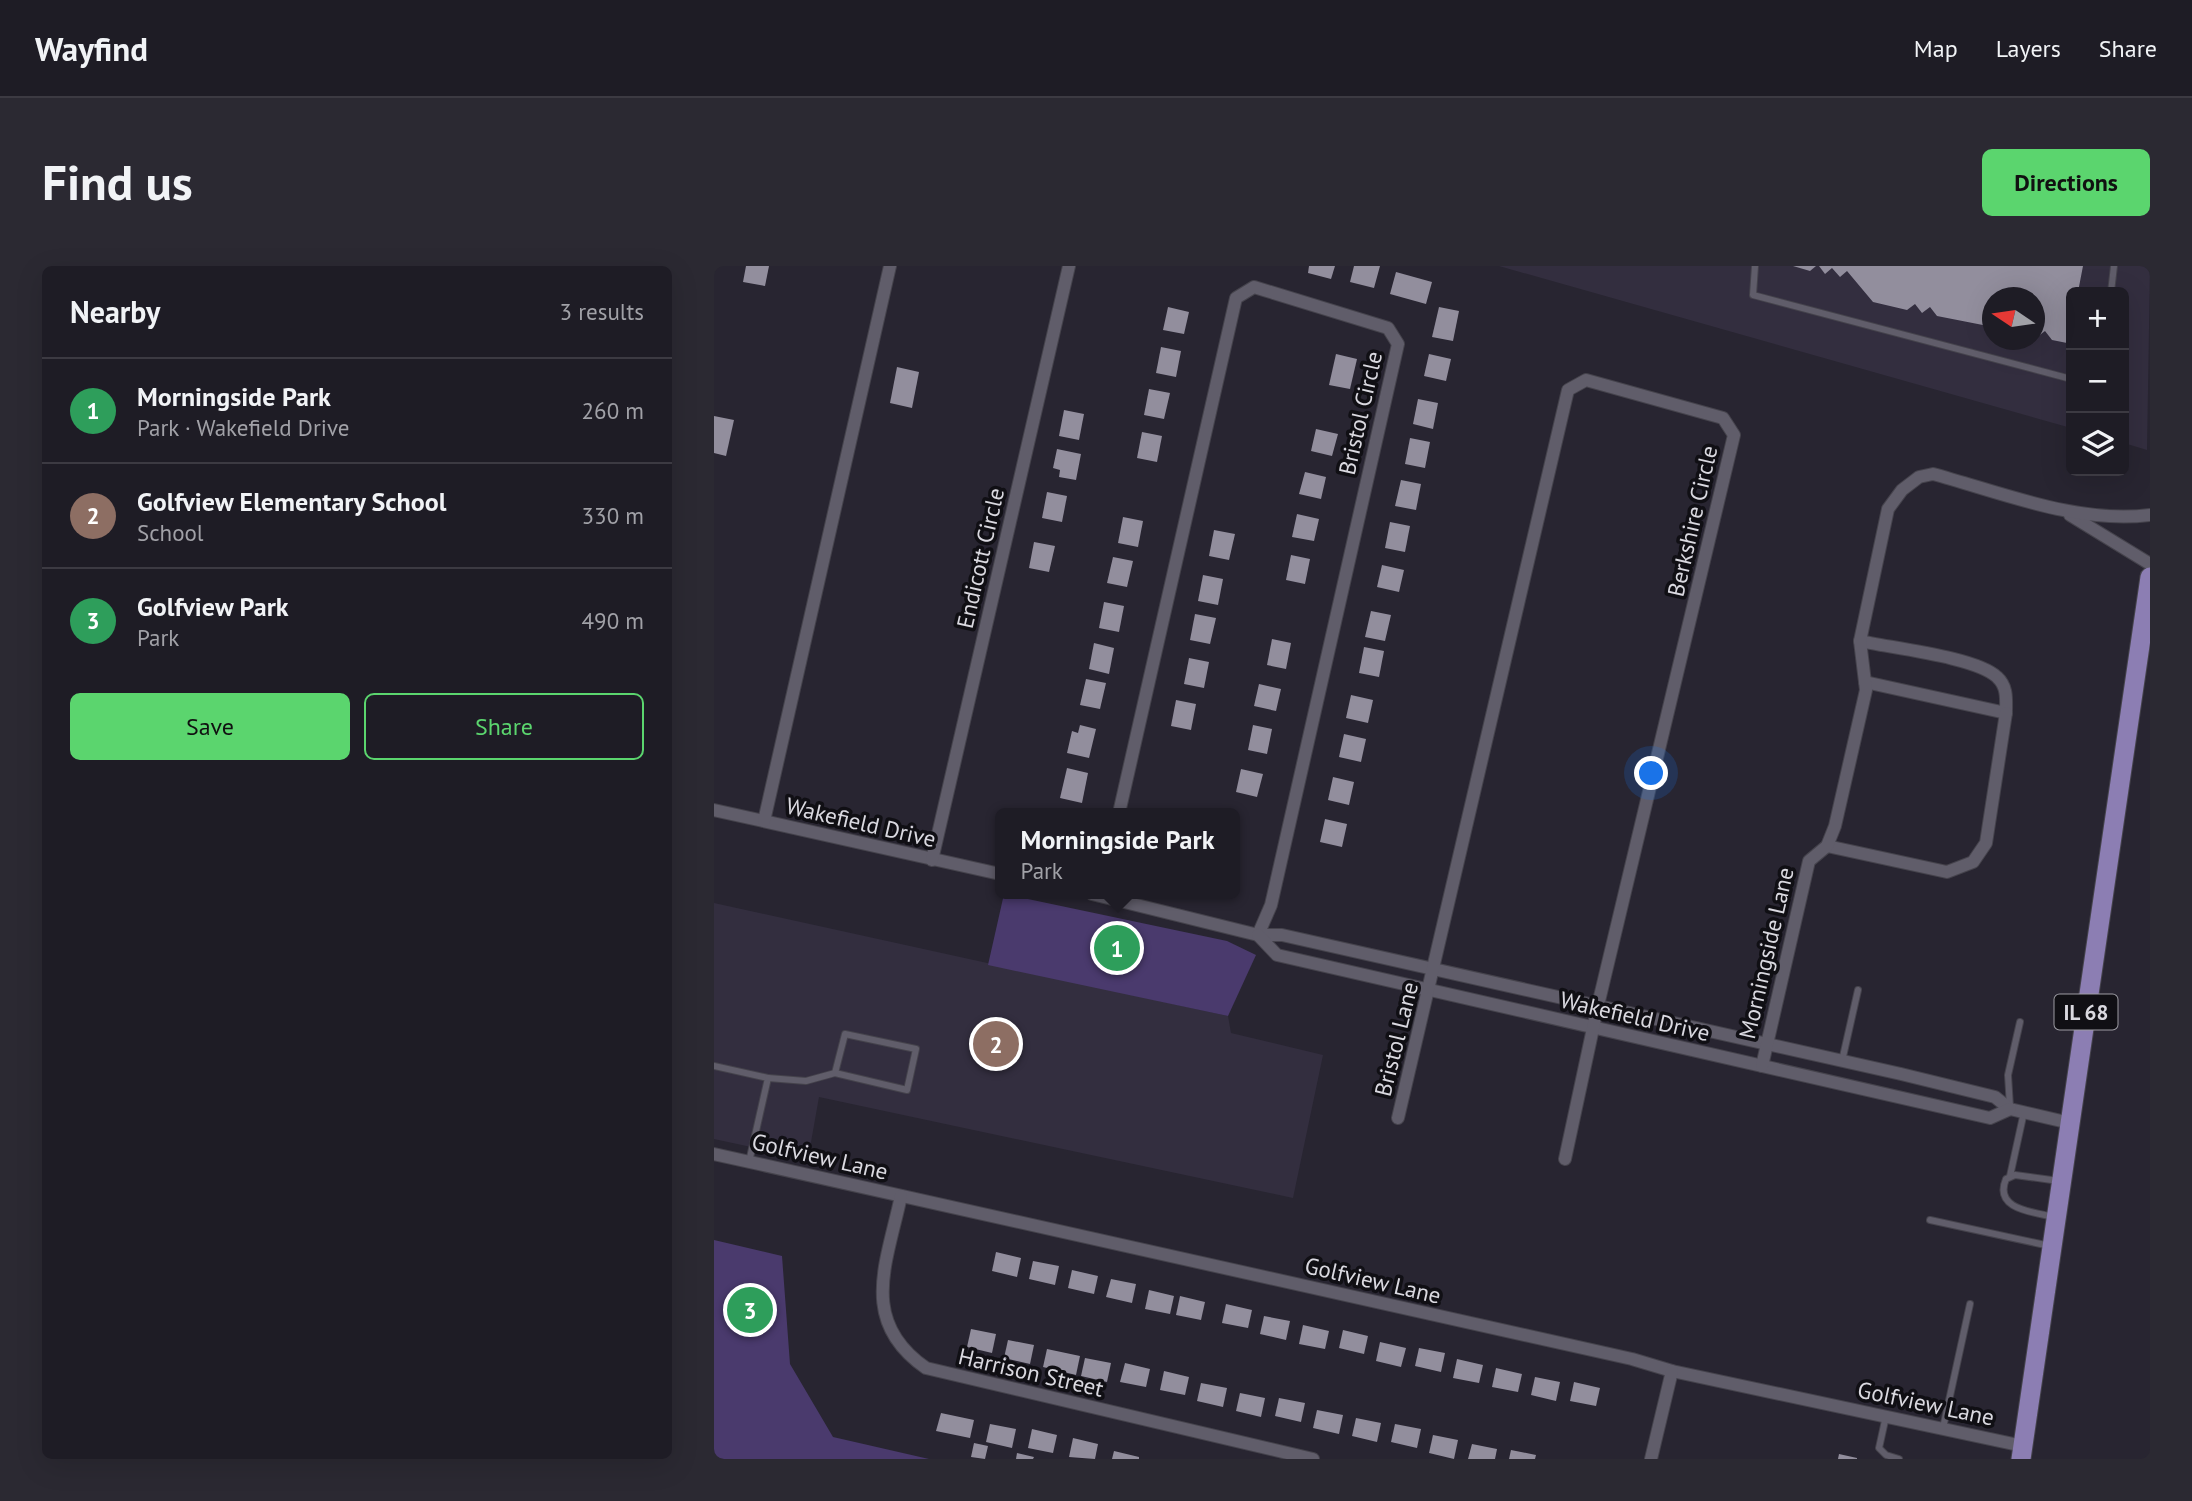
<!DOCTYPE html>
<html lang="en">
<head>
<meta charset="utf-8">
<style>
  :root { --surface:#1e1c25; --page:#2b2932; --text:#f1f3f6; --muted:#a1a1a7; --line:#3c3a42; --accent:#5bd56e }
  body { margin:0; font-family:"PT Sans",sans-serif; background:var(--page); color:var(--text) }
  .controls { position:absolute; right:21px; top:21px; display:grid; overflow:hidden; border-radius:10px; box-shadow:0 7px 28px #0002 }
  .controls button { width:63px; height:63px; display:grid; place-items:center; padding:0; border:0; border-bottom:2px solid var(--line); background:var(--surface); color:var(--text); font:35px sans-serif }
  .compass { position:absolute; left:1268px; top:21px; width:63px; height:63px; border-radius:50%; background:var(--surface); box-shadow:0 7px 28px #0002; rotate:283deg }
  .you { position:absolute; left:938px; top:508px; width:24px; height:24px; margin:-18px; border:5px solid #fff; border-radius:50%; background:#1a73e8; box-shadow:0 0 0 10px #1a73e833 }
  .badge { display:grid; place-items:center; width:46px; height:46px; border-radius:50%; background:var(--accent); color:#fff; font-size:23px; font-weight:700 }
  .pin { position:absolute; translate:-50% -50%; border:4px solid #fff; box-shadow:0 2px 7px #0006 }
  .popup { position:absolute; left:281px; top:542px; width:245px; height:91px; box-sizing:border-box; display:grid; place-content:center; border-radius:10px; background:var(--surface); filter:drop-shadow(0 2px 5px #0005); font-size:23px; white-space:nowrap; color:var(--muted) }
  .popup b { font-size:26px; color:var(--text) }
  .popup::after { content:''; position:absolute; left:50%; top:100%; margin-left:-14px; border:14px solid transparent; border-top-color:var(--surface) }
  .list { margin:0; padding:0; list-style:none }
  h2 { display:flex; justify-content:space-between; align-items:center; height:91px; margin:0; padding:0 28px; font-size:30px }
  h2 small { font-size:23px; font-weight:400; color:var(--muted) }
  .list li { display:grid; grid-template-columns:46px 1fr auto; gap:21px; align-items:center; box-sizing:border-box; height:105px; padding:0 28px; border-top:2px solid var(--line) }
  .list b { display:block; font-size:26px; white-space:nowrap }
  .list p { margin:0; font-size:23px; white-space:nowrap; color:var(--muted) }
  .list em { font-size:23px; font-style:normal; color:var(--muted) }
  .actions { display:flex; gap:14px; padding:21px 28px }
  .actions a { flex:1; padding:16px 0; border:2px solid var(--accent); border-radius:10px; text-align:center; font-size:24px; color:var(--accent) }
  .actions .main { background:var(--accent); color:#111 }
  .icon { flex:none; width:38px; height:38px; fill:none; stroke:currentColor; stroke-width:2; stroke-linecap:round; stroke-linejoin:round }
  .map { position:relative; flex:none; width:1436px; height:1193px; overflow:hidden; border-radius:10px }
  header { display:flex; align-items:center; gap:42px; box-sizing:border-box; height:98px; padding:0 35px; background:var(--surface); border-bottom:2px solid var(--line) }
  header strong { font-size:33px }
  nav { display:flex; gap:38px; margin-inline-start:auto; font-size:24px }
  .intro { display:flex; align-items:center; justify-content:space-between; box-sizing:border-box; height:168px; padding:0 42px }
  h1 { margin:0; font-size:49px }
  .button { padding:18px 32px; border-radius:10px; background:var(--accent); color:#111; font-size:24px; font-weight:700 }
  main { display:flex; gap:42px; padding:0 42px }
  aside { flex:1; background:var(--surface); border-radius:10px; box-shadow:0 7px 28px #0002 }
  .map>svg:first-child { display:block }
  .built { fill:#332e3f; fill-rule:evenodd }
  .green { fill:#4a3a6d }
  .building { fill:#928e9d }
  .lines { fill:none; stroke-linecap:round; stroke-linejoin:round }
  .service-casing { stroke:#45434c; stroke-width:8 }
  .minor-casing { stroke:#45434c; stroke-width:14 }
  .primary-casing { stroke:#45434c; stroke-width:21 }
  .service { stroke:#605d6a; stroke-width:6 }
  .minor { stroke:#605d6a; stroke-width:12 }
  .primary { stroke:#8c7eb3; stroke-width:19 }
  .labels { text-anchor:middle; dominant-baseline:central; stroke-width:7; stroke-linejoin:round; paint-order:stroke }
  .shield { fill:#100f14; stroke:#9d9ca3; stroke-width:2 }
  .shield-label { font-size:21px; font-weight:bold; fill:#dad9e0 }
  .street-label { font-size:23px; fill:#dad9e0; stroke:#100f14 }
</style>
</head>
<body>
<header>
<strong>Wayfind</strong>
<nav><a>Map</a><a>Layers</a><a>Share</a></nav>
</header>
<div class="intro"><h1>Find us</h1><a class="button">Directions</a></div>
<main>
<aside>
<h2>Nearby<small>3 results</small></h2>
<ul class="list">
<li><span class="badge" style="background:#2e9e5b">1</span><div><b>Morningside Park</b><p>Park · Wakefield Drive</p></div><em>260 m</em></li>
<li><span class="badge" style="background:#8d6e63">2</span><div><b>Golfview Elementary School</b><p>School</p></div><em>330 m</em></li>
<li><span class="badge" style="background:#2e9e5b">3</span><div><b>Golfview Park</b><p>Park</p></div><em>490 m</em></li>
</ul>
<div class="actions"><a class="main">Save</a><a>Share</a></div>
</aside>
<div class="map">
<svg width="1436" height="1193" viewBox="0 0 1436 1193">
  <rect width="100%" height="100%" fill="#282531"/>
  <!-- built -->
  <g class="built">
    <path d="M785,0H1436L1433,184L1410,177V26H1357V162ZM1279,32H1321V74H1279Z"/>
    <polygon points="0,637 514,750 517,767 609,789 579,932 105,831 94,893 0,873"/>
  </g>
  <!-- green -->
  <g class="green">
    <polygon points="290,628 513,675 542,689 514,750 274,699"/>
    <polygon points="0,974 68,990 76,1098 119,1171 215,1193 0,1193"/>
  </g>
  <!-- building -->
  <g class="building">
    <polygon points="32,0 55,0 51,20 29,16"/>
    <polygon points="595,0 621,0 617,13 594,7"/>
    <polygon points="640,0 666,0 660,22 636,16"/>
    <polygon points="1079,0 1102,0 1096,5"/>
    <polygon points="1105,0 1369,0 1364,26 1357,26 1357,58 1353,77 1338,74 1331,65 1323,71 1321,67 1321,32 1279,32 1279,61 1223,50 1216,41 1208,47 1201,38 1193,44 1159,36 1133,5 1126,11 1118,2 1111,8"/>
    <polygon points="682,6 718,16 712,38 676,28"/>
    <polygon points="454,41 475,46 470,68 449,64"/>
    <polygon points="725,41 745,45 739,75 718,71"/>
    <polygon points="447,81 467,85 462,111 442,107"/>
    <polygon points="622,88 643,93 636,123 615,119"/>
    <polygon points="715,88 737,93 732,115 710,110"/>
    <polygon points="183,101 205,106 198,142 176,137"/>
    <polygon points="435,123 456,127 450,153 430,149"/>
    <polygon points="704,133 724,137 719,163 699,158"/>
    <polygon points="350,144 370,148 365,174 345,170"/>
    <polygon points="0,150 20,154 12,190 0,187"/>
    <polygon points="602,163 624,168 618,190 597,185"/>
    <polygon points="428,166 448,170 443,196 423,192"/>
    <polygon points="696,172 716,176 711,202 691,198"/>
    <polygon points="343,183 367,188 362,214 345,211 346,204 339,202"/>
    <polygon points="591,206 612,211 607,233 585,228"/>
    <polygon points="687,214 707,218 702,244 681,240"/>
    <polygon points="333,226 353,230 348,256 328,252"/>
    <polygon points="583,248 605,253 600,275 578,271"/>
    <polygon points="409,251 429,255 424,281 404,277"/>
    <polygon points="676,256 696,260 691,286 671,282"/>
    <polygon points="500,264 521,268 515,294 495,290"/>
    <polygon points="320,276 341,280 335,306 315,302"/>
    <polygon points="577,289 596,293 591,318 572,314"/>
    <polygon points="399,291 419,295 413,321 393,317"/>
    <polygon points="668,299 690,304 685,326 663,321"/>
    <polygon points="489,309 509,313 504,339 484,335"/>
    <polygon points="390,336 410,340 405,366 385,362"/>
    <polygon points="657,345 677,349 671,375 651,371"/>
    <polygon points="481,348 502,352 496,378 476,374"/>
    <polygon points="558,373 577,377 572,403 553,399"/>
    <polygon points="380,377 400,382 395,408 375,403"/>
    <polygon points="650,381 670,385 665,411 645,407"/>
    <polygon points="475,392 495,396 490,422 470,418"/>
    <polygon points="372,413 392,417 386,443 366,439"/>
    <polygon points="545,418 567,423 562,445 540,440"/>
    <polygon points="637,429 659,434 654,457 632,452"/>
    <polygon points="462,434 482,438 477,464 457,460"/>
    <polygon points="366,459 382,463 375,492 353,487 358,465 364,467"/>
    <polygon points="539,459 558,463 553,488 534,484"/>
    <polygon points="630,468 652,473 647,496 625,491"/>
    <polygon points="353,502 374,507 368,537 346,532"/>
    <polygon points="527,503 549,508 543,531 522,526"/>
    <polygon points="619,511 640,516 635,539 614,534"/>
    <polygon points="611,553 633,558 628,581 606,576"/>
    <polygon points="282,986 307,992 303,1011 278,1005"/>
    <polygon points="319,995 345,1000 341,1019 315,1013"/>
    <polygon points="358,1004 384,1010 380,1028 354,1022"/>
    <polygon points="397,1013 422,1018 418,1037 392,1031"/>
    <polygon points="435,1024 460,1030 456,1048 431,1043"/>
    <polygon points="466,1030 491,1036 487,1054 462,1049"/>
    <polygon points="512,1038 538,1044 534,1062 508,1057"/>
    <polygon points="550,1050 576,1055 572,1074 546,1068"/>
    <polygon points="589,1059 615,1065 611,1083 585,1078"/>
    <polygon points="257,1063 282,1068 278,1087 253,1081"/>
    <polygon points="629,1064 654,1070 650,1088 625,1082"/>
    <polygon points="294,1074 320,1079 316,1098 290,1092"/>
    <polygon points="666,1076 692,1082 687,1101 662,1095"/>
    <polygon points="705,1082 731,1087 727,1106 701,1100"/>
    <polygon points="333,1083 366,1090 362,1109 329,1101"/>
    <polygon points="371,1092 397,1097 393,1116 367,1110"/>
    <polygon points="743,1093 769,1099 765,1117 739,1112"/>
    <polygon points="411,1097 436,1103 432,1121 406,1116"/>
    <polygon points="782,1102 808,1108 804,1126 778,1121"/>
    <polygon points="450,1105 475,1111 471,1129 446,1124"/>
    <polygon points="821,1111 846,1116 842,1135 817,1129"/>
    <polygon points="860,1116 886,1122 882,1140 856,1135"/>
    <polygon points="487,1117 513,1122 509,1141 483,1135"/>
    <polygon points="526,1127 551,1132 547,1151 522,1145"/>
    <polygon points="565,1132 591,1137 587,1156 561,1150"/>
    <polygon points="603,1144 629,1149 625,1168 599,1162"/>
    <polygon points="227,1147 260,1154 256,1172 222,1165"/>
    <polygon points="642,1152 667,1157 663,1176 638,1170"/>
    <polygon points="276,1158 302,1163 298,1182 272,1176"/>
    <polygon points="681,1158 707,1163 703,1182 677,1176"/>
    <polygon points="318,1163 343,1169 339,1187 314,1182"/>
    <polygon points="719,1169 744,1174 740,1193 715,1187"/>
    <polygon points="359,1172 384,1178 381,1193 355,1191"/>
    <polygon points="260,1177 274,1180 271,1193 257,1191"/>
    <polygon points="758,1178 783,1183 781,1193 754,1193"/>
    <polygon points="797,1184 822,1189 821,1193 795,1193"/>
    <polygon points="400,1185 425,1191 425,1193 398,1193"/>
    <polygon points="303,1187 320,1191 319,1193 302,1193"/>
    <polygon points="1125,1188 1143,1192 1143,1193 1124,1193"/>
  </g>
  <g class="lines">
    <defs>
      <g id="service">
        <polyline points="1041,0 1039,29 1357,113"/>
        <polyline points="1397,26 1400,0"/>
        <polyline points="1128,795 1144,724"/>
        <polyline points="0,800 54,812 35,896"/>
        <polyline points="54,812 92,815 121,807 193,824 202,783 131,768 121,807"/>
        <polyline points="1296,841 1294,809 1306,756"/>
        <polyline points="1296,910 1310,846"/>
        <path d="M1340,951C1320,946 1279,944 1292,913L1301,909L1345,915"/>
        <polyline points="1216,954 1336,980"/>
        <polyline points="1172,1150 1165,1182 1172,1189 1185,1193"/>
        <polyline points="1229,1162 1256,1038"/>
      </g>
      <g id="minor">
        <polyline points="1356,249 1436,298"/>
        <path d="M1146,375C1177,382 1262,391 1283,411C1294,421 1292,434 1292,447L1151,416"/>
        <polyline points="0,544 286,608"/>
        <polyline points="405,547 522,32 540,21 674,62 684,78 557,639 544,669"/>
        <polyline points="50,555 176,0"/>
        <polyline points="1113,580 1233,606 1259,596 1272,577 1292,447"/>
        <polyline points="218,594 355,0"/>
        <polyline points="378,628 544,669 568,669 1187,808 1281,831 1296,843 1356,857"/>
        <polyline points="544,669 563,689 1276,852 1296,843"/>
        <path d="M1048,800L1095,595L1113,580L1121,560L1152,424L1146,375L1174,243L1188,224L1205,211L1219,208C1289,227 1363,258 1436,249"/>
        <polyline points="684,852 854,124 872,114 1009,152 1020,169 884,739 851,893"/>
        <polyline points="0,888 918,1093 958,1105 1309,1180"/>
        <path d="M187,930C173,997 144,1055 212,1102L599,1193"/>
        <polyline points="937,1193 958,1105"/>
      </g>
      <polyline id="primary" points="1307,1193 1436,311"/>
    </defs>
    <!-- service casing -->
    <use href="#service" class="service-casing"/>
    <!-- minor casing -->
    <use href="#minor" class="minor-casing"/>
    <!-- primary casing -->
    <use href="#primary" class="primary-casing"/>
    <!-- service -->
    <use href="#service" class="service"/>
    <!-- minor -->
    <use href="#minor" class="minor"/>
    <!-- primary -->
    <use href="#primary" class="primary"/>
  </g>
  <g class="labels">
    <!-- shield labels -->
    <rect class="shield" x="1340.5" y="728.5" width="63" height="35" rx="5"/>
    <g class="shield-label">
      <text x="1372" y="746">IL 68</text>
    </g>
    <!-- street labels -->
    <g class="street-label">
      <text transform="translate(646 147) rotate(-77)">Bristol Circle</text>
      <text transform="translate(978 255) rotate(-77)">Berkshire Circle</text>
      <text transform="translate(266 292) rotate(-77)">Endicott Circle</text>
      <text transform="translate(147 556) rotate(13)">Wakefield Drive</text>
      <text transform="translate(1052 687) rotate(-77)">Morningside Lane</text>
      <text transform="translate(921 750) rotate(13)">Wakefield Drive</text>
      <text transform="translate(682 773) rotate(-76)">Bristol Lane</text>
      <text transform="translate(106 890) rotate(13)">Golfview Lane</text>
      <text transform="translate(659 1014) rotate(13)">Golfview Lane</text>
      <text transform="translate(317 1106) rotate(13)">Harrison Street</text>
      <text transform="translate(1212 1137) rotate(12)">Golfview Lane</text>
    </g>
  </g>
</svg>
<div class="controls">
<button>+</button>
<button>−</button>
<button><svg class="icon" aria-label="layers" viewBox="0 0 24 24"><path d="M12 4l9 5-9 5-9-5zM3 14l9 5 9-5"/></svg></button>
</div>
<svg class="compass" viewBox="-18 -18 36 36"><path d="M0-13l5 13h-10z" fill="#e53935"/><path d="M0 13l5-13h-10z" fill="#a1a1a7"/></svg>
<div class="you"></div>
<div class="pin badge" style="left:403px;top:682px;background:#2e9e5b">1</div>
<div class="popup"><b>Morningside Park</b>Park</div>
<div class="pin badge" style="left:282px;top:778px;background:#8d6e63">2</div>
<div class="pin badge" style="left:36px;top:1044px;background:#2e9e5b">3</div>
</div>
</main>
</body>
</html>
